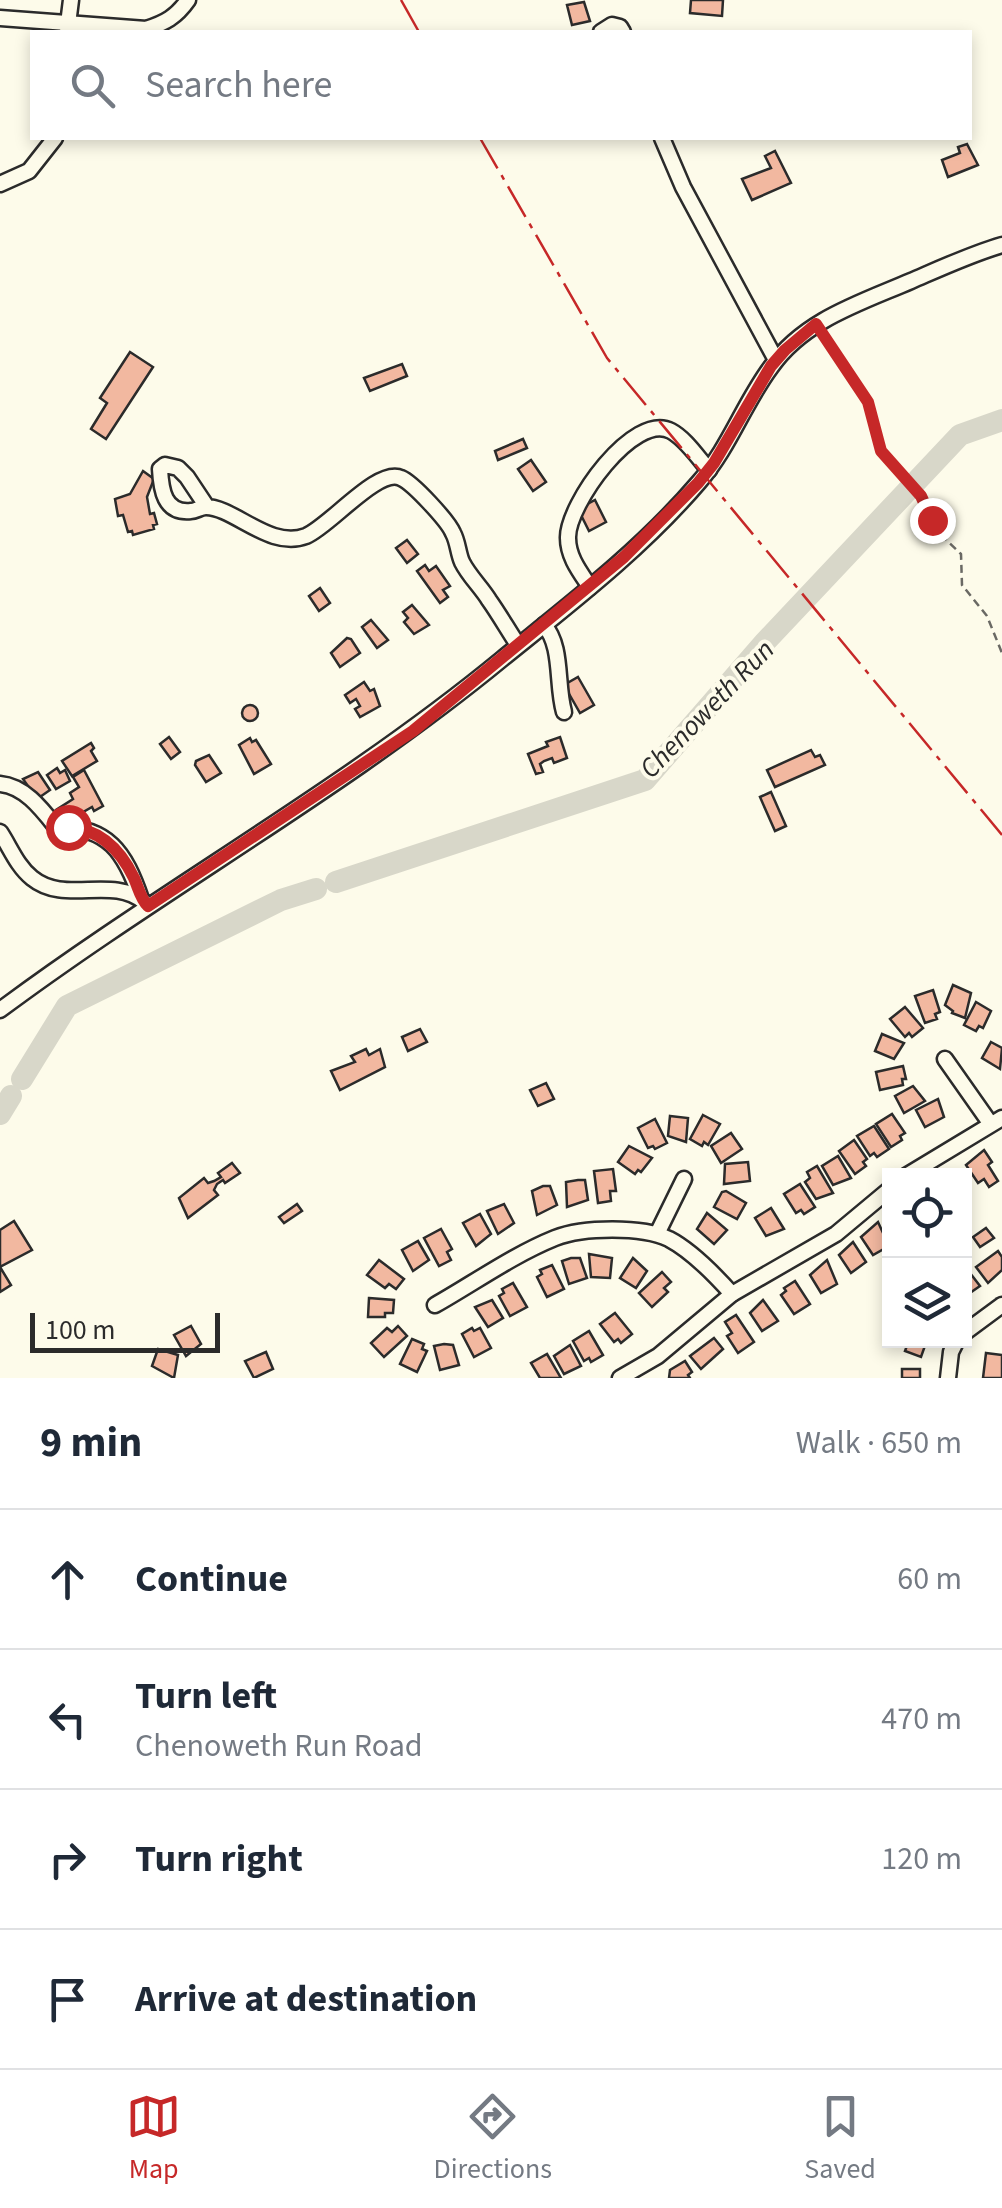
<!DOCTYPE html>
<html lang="en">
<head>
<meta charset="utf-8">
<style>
  :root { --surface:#fff; --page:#f6f6f7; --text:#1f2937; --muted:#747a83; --line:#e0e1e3; --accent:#c62828 }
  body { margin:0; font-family:"Source Sans 3",sans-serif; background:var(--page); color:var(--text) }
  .controls { position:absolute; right:30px; bottom:30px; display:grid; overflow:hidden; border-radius:0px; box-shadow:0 5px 15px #0003 }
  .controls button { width:90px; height:90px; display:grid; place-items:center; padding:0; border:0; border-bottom:2px solid var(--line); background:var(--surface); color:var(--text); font:50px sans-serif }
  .scale { position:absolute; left:30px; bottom:25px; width:190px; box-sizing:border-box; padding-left:10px; border:5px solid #2b2b2b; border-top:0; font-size:28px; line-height:35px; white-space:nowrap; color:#2b2b2b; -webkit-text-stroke:8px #fdfbea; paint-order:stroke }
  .stop { position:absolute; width:30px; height:30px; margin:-22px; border:8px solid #c62828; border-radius:50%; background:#fff }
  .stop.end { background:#c62828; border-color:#fff; box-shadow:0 2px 10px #0008 }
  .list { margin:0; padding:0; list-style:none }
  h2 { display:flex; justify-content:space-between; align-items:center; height:130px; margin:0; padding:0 40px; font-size:42px }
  h2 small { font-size:32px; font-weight:400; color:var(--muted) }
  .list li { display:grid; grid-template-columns:65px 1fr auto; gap:30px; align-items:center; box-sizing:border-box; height:140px; padding:0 40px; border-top:2px solid var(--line) }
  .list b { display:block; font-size:38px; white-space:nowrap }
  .list p { margin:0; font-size:32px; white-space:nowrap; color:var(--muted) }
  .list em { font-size:32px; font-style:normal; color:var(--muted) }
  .icon { flex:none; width:55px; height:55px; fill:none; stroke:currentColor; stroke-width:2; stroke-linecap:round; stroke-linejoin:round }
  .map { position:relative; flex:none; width:1002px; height:1378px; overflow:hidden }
  .search { position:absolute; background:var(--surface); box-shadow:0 5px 15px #0003; left:30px; right:30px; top:30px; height:110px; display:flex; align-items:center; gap:25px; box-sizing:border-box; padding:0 35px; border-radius:0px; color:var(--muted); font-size:38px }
  .sheet { height:690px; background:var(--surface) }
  nav { display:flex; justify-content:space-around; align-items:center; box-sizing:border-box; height:140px; border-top:2px solid var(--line); background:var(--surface); font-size:28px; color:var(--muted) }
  nav a { display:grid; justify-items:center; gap:5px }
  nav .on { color:var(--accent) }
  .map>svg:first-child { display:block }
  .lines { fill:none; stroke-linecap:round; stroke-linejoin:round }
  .river { stroke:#d8d7c9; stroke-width:22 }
  .building { fill:#f2b8a0; stroke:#2b2b2b; stroke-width:2.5 }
  .minor-casing { stroke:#2b2b2b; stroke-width:19 }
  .path { stroke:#6a6964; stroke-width:2.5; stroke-dasharray:8 5; stroke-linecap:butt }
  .minor { stroke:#fdfbea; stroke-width:14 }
  .power { stroke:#c62828; stroke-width:2.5; stroke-dasharray:35 8 5 8; stroke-linecap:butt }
  .route { stroke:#c62828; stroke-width:12 }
  .labels { text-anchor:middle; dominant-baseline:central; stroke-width:8; stroke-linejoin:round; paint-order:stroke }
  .water-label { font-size:28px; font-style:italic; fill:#2b2b2b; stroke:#fdfbea }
</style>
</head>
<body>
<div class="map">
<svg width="1002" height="1378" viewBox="0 0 1002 1378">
  <rect width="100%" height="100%" fill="#fdfbea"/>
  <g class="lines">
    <!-- river -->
    <g class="river">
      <polyline points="336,882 645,780 765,642 960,435 1002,420"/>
      <polyline points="22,1079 67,1006 281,900 316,889"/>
      <polyline points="0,1114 11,1096"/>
    </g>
  </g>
  <!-- building -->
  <g class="building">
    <polygon points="691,0 723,0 722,16 690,13"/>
    <polygon points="584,2 590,21 572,25 567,5"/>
    <polygon points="967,144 978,165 948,177 942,160 960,153 958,147"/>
    <polygon points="775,151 791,183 752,200 742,179 771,168 765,156"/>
    <polygon points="130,352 153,367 106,439 91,429 107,403 100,398"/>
    <polygon points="402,364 407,376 370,391 364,378"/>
    <polygon points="523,439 527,448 498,460 495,451"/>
    <polygon points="531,460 546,482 533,491 518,469"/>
    <polygon points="143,471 154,479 147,497 150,514 154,513 157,524 153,525 154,529 133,535 132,531 128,532 123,515 118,516 115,499 130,494"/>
    <polygon points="595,500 606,522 589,531 578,509"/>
    <polygon points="407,540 418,554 407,563 396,548"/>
    <polygon points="425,565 429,571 436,566 450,586 443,590 448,597 440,603 417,571"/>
    <polygon points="320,588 330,603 319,611 309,596"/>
    <polygon points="412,605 429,625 414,634 404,622 408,618 403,612"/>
    <polygon points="371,620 388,640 377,648 362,627"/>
    <polygon points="347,638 351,639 360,653 340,667 331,653"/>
    <polygon points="578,677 594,705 580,713 564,685"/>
    <polygon points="364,682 370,691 374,689 380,706 360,717 355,709 360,706 356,699 350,703 345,695"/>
    <circle cx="250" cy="713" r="8"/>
    <polygon points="169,737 180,752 171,759 160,744"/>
    <polygon points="560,737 567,758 554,763 552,758 544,761 540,764 543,772 536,774 528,754 548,746 546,742"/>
    <polygon points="250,738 252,742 256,740 271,764 254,774 239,745"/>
    <polygon points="91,743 94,748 91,751 97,761 72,776 62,761"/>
    <polygon points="811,750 815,757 820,755 825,765 775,787 767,770"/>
    <polygon points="209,755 221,773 206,782 195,765 196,761"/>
    <polygon points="57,768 60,773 65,770 70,781 56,789 47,775"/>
    <polygon points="84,770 103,806 94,811 92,807 64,823 56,810 73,799 70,793 79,787 73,777"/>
    <polygon points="38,772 50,790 37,799 23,779"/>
    <polygon points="771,792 786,826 775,831 760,797"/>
    <polygon points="953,985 971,993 965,1018 952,1013 953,1011 945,1005"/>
    <polygon points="933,990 940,1012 935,1014 937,1019 925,1023 915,996"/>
    <polygon points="976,1002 991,1011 983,1028 979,1026 976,1031 964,1025"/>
    <polygon points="905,1007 923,1028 912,1037 909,1033 905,1037 890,1019"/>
    <polygon points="420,1029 427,1042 408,1051 402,1037"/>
    <polygon points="882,1034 904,1043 894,1059 875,1051"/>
    <polygon points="991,1042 1002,1048 1000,1069 982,1058"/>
    <polygon points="366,1049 369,1055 380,1049 385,1067 340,1090 331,1071 355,1062 351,1056"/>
    <polygon points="903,1066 906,1079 902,1079 903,1085 880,1090 876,1072"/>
    <polygon points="546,1083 554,1099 538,1106 530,1090"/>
    <polygon points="913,1086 925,1101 904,1113 895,1096"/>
    <polygon points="938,1099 944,1117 925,1127 916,1110"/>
    <polygon points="892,1114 905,1133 900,1136 902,1140 891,1147 876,1124"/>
    <polygon points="703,1115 720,1124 708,1145 704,1142 702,1146 690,1139"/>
    <polygon points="670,1116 688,1118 686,1142 668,1136"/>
    <polygon points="655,1119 667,1143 655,1149 653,1146 648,1148 638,1128"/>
    <polygon points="874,1126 889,1149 877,1157 874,1153 870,1156 857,1136"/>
    <polygon points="731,1133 742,1149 721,1163 711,1146"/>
    <polygon points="854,1140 867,1159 863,1162 866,1166 855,1174 839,1151"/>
    <polygon points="629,1146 652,1158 641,1172 638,1170 635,1174 618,1162"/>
    <polygon points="984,1150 992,1162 988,1165 998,1181 989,1187 984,1179 978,1183 966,1165"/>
    <polygon points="838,1156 851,1178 833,1185 822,1166"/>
    <polygon points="748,1162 750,1181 724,1184 725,1164"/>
    <polygon points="232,1163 240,1173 225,1183 223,1180 217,1184 214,1190 218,1195 188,1218 179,1198 204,1178 208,1183 214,1181 221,1177 218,1173"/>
    <polygon points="817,1166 833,1193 816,1199 805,1182 810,1178 807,1172"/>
    <polygon points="613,1169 616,1191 610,1191 611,1201 598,1203 594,1171"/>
    <polygon points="578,1180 585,1180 588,1200 567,1207 566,1182"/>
    <polygon points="800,1184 815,1207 804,1214 801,1210 796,1213 784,1194"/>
    <polygon points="543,1186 550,1186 557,1205 537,1215 532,1191"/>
    <polygon points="726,1191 746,1203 737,1219 714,1207 722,1192"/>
    <polygon points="297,1204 302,1211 284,1223 279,1217"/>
    <polygon points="504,1204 514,1223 498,1234 487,1211"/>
    <polygon points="771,1208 784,1229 766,1236 755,1218"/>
    <polygon points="707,1213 727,1230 714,1244 697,1229"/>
    <polygon points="480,1214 491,1234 476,1246 463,1223"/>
    <polygon points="14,1221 32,1250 0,1267 11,1285 0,1292 0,1230"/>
    <polygon points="878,1222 889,1246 873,1255 861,1237"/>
    <polygon points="986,1228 994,1238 980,1247 973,1237"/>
    <polygon points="441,1229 452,1249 447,1252 451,1260 439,1266 424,1238"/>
    <polygon points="418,1241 429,1260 413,1271 402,1250"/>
    <polygon points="853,1242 866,1262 851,1273 839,1255"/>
    <polygon points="998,1251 1002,1257 1002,1270 988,1283 976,1267"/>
    <polygon points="589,1254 612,1258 610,1278 591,1277"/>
    <polygon points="571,1258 580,1258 587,1278 569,1284 562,1261"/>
    <polygon points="633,1258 647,1271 636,1288 620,1278"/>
    <polygon points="379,1260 404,1279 396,1289 389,1284 385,1288 367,1275"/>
    <polygon points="827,1260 837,1284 821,1293 810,1275"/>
    <polygon points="552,1265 564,1289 547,1297 537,1277 542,1274 540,1270"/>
    <polygon points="662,1272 671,1282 664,1288 668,1292 652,1307 639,1293"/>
    <polygon points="970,1273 980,1286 964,1297 964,1277"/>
    <polygon points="795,1281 810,1304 794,1314 781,1295 786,1291 784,1288"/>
    <polygon points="513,1283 527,1307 510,1316 499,1296 504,1293 502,1289"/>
    <polygon points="369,1298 394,1300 393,1313 385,1313 385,1317 368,1317"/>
    <polygon points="492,1300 503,1318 488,1327 475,1307"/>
    <polygon points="763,1300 778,1321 762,1331 750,1313"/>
    <polygon points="615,1313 632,1334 621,1343 618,1339 614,1342 600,1324"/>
    <polygon points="736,1315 754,1342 738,1353 727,1336 732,1333 725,1322"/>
    <polygon points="191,1326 201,1344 186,1356 174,1335"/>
    <polygon points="398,1326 407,1336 384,1357 371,1343 387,1328 392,1332"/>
    <polygon points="472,1328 474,1331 480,1328 491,1348 474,1357 462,1334"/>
    <polygon points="589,1331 603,1355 591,1362 589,1358 584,1361 573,1341"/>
    <polygon points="714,1338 723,1349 701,1369 690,1356"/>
    <polygon points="412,1339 424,1344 422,1349 427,1351 417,1372 400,1364"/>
    <polygon points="909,1340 927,1340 921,1357 905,1351"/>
    <polygon points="444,1344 453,1345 459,1365 440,1370 434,1346"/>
    <polygon points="570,1345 581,1366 564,1374 554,1356"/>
    <polygon points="158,1349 178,1355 174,1378 152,1366"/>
    <polygon points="266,1352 273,1369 254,1378 245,1361"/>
    <polygon points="986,1353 1002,1355 1002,1378 983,1378"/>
    <polygon points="547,1354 561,1378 540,1378 531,1363"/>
    <polygon points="685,1361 692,1372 688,1375 690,1378 669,1378 670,1370"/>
    <rect x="902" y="1369" width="18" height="9"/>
  </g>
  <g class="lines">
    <defs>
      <g id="minor">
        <path d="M0,18L146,29C165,23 176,17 188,0"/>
        <polyline points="67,32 71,0"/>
        <polyline points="601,32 612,25 620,27 623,32"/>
        <polyline points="662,138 683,187 776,360"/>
        <polyline points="0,184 29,171 55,138"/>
        <path d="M207,507L187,477L178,468L165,465L160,469C161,489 164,514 191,511C196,511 200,507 206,507C234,507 270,550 306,536C330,526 378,467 401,478C413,483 448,521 453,533C458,542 458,553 462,562C469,576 481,587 489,600C499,614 508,630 518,645"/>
        <path d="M590,587C580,572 568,557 568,538C567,505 634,411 671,431C686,439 698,458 709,470"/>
        <path d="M544,625C563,646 556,684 564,712"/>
        <path d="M0,784C24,786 41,808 56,827C108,826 125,852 141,899"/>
        <path d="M0,832C10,847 17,866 32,878C65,905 112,875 144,902"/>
        <path d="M0,1010C164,888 344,789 502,659C570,604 642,549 699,482C729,448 744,403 771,367C804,320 860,303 911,281C941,268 971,254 1002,245"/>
        <polyline points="945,1059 990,1123"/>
        <polyline points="906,1176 1002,1118"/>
        <polyline points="657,1234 684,1179"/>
        <path d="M435,1305C474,1283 513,1255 555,1238C583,1227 642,1226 669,1239C692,1251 715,1275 732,1294"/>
        <polyline points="964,1333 1002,1305"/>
        <polyline points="620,1378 658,1356 732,1294 836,1234 890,1189"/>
        <polyline points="948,1378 951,1352 957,1340"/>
      </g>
    </defs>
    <!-- minor casing -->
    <use href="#minor" class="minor-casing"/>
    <!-- path -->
    <polyline class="path" points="823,337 868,402 881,451 926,503 935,529 961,554 962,585 987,616 1002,653"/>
    <!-- minor -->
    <use href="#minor" class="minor"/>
    <!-- power -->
    <g class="power">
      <polyline points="401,0 419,32"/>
      <polyline points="480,138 607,358 1002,835"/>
    </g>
  </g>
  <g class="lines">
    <!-- route -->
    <path class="route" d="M68,827C100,829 120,849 134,878C139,889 140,898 148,906L413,731L624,557L698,483L714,463L771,366L785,350L816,324L868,402L881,451L921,496L932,520"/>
  </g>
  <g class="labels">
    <!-- water labels -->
    <g class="water-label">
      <text transform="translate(707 709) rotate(-46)">Chenoweth Run</text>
    </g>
  </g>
</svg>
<div class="controls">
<button><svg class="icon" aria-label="locate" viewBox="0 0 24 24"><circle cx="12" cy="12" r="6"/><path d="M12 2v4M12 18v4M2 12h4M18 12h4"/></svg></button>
<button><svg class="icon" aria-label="layers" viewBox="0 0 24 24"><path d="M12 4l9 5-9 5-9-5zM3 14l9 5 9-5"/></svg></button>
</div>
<div class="scale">100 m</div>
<div class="stop" style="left:68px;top:827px"></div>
<div class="stop end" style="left:932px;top:520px"></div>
<div class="search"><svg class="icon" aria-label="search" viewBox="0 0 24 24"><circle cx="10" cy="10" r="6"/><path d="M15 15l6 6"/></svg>Search here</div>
</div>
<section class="sheet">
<h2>9 min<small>Walk · 650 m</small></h2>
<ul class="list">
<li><svg class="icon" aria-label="ahead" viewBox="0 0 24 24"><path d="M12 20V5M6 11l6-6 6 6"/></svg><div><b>Continue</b></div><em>60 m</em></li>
<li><svg class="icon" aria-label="left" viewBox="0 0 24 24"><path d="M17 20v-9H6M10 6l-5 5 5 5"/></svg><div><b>Turn left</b><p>Chenoweth Run Road</p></div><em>470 m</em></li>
<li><svg class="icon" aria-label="right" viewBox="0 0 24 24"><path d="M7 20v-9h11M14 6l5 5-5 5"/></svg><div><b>Turn right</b></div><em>120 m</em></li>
<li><svg class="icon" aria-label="arrive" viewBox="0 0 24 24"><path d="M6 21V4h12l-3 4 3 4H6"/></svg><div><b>Arrive at destination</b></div></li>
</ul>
</section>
<nav>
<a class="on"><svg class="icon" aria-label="map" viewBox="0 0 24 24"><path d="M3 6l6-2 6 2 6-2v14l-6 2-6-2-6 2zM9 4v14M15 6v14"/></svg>Map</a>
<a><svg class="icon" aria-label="directions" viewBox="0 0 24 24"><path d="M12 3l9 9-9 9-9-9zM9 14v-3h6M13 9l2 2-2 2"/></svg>Directions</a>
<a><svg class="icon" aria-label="saved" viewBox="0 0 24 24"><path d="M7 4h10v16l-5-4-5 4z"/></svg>Saved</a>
</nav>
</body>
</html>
